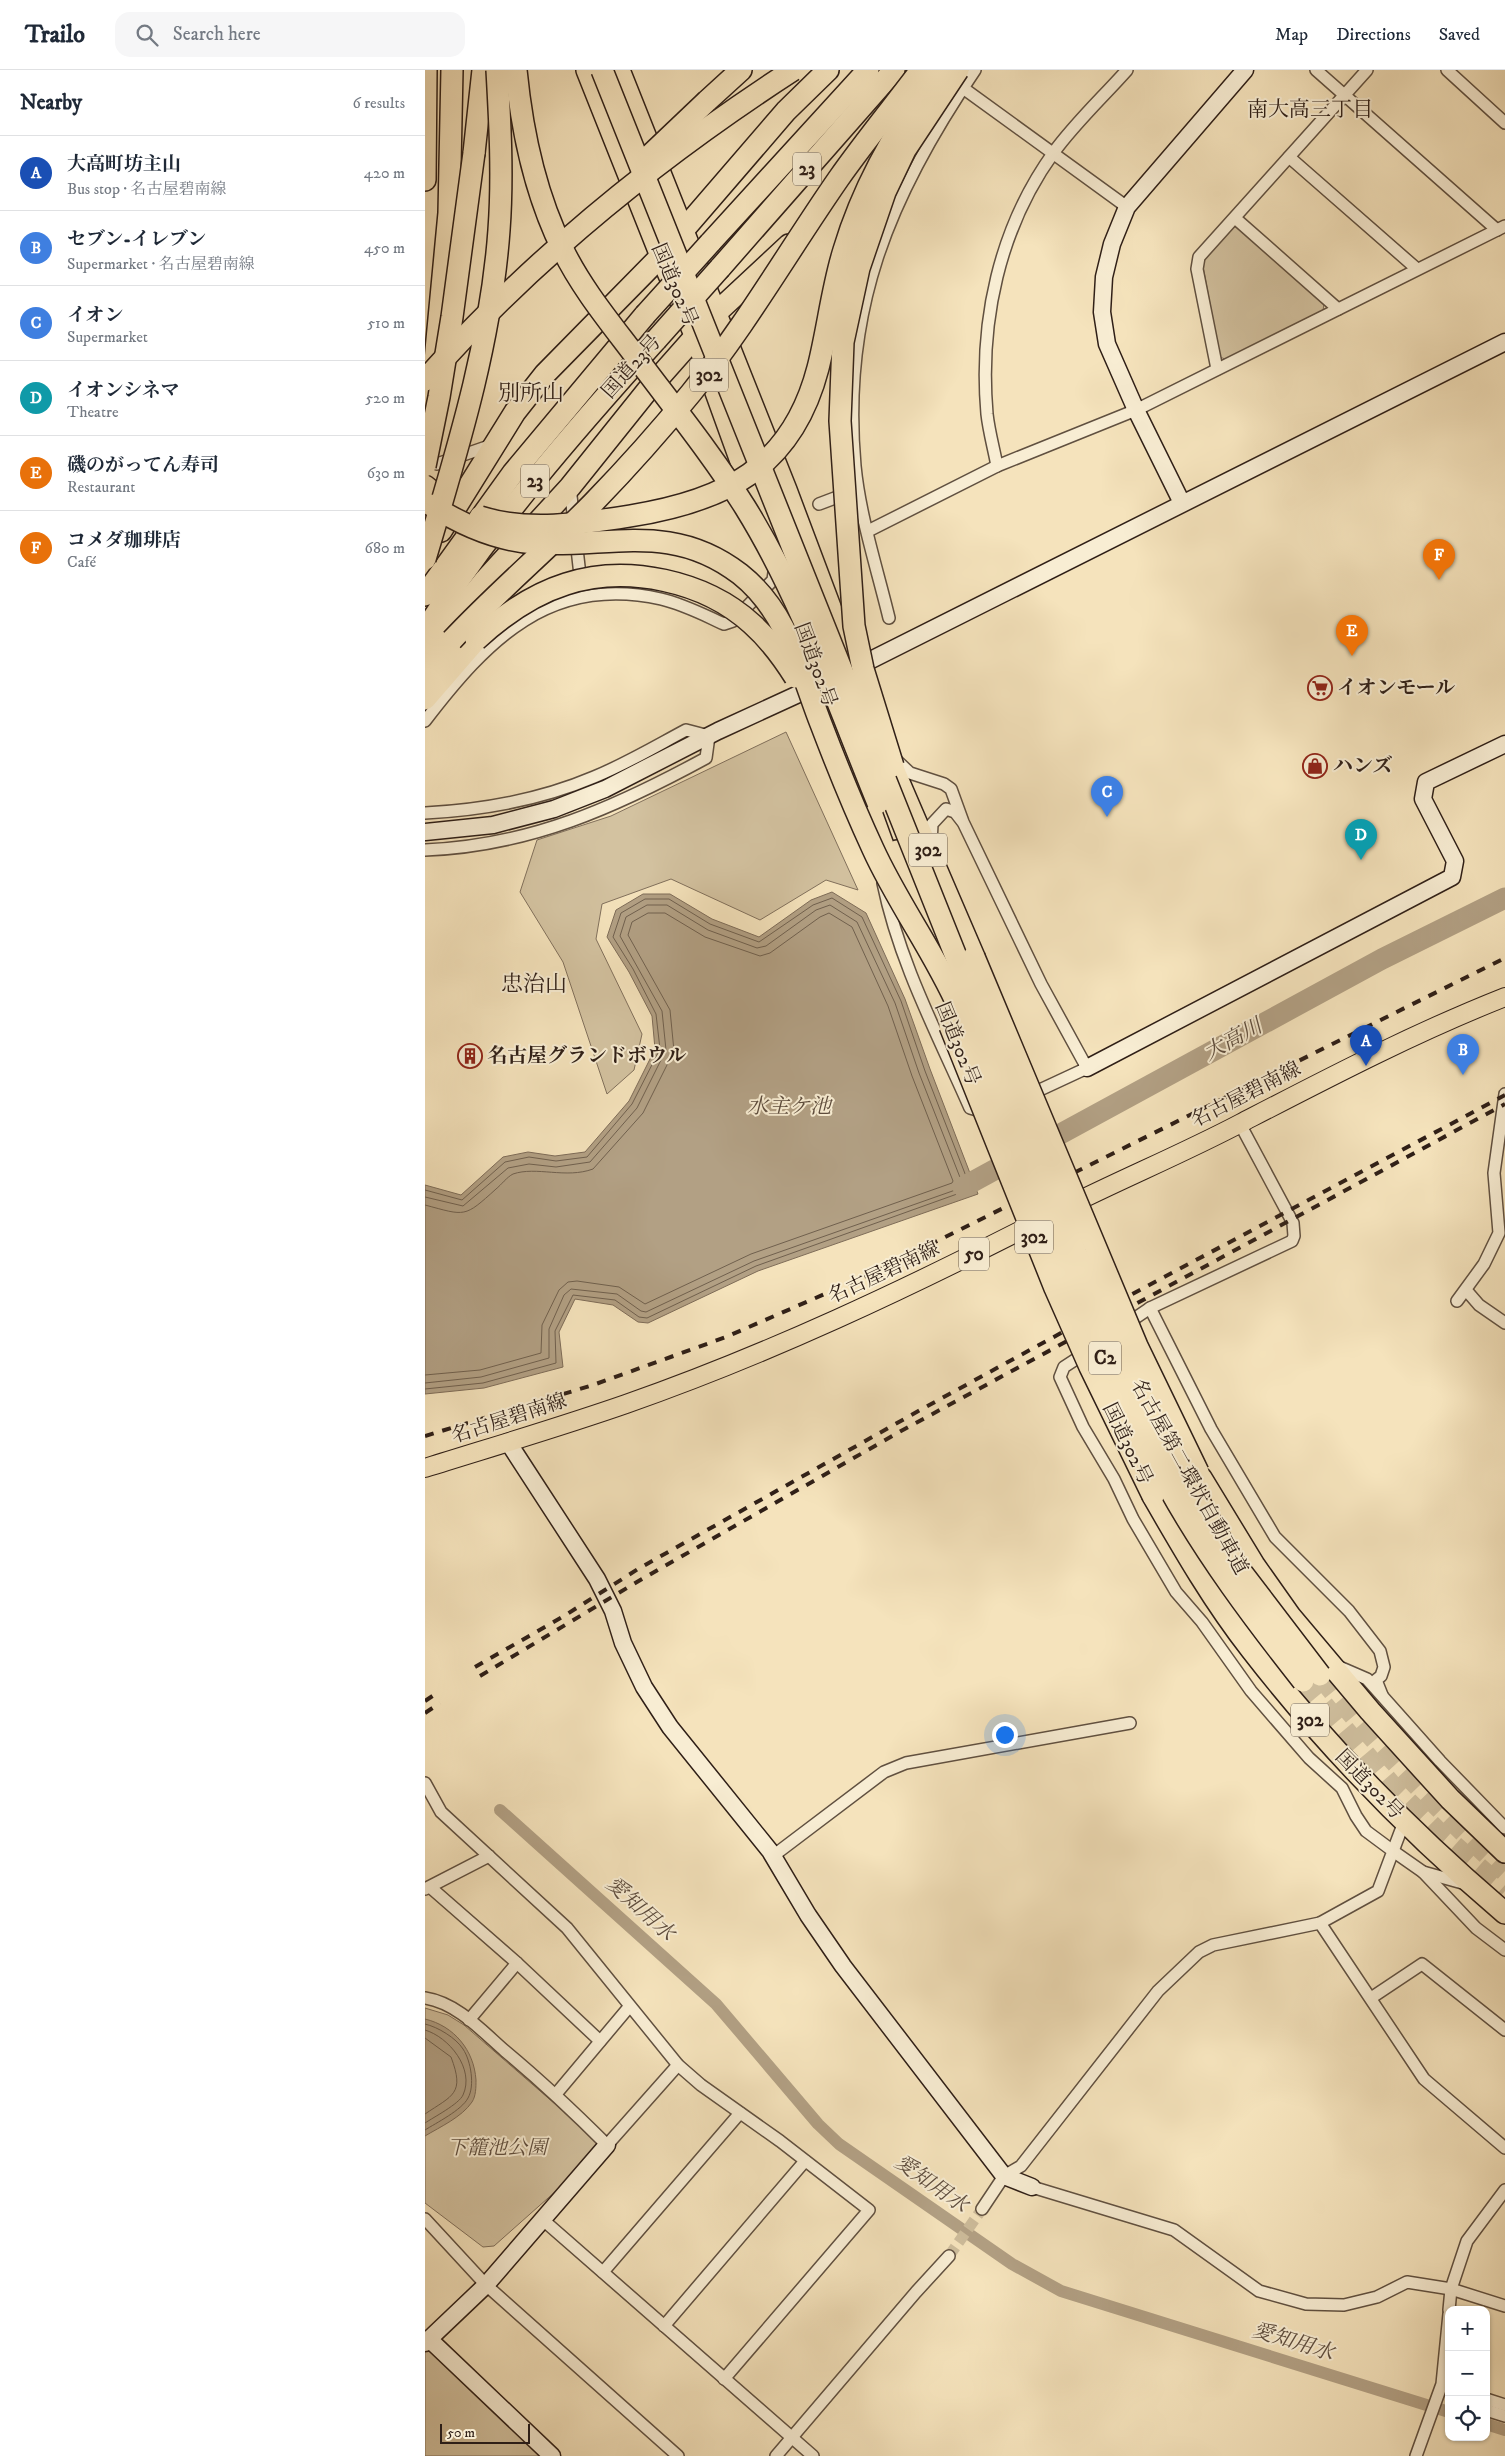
<!DOCTYPE html>
<html lang="en">
<head>
<meta charset="utf-8">
<style>
  :root { --surface:#fff; --page:#f6f6f7; --text:#1f2937; --muted:#747a83; --line:#e0e1e3; --accent:#b45309 }
  body { margin:0; font-family:"IM FELL DW Pica","Noto Serif JP",serif; background:var(--page); color:var(--text) }
  .controls { position:absolute; right:15px; bottom:15px; display:grid; overflow:hidden; border-radius:10px; box-shadow:0 1px 4px #0004 }
  .controls button { width:45px; height:45px; display:grid; place-items:center; padding:0; border:0; border-bottom:1px solid var(--line); background:var(--surface); color:var(--text); font:25px sans-serif }
  .scale { position:absolute; left:15px; bottom:12px; width:90px; box-sizing:border-box; padding-left:5px; border:2px solid #2f1f17; border-top:0; font-size:14px; line-height:18px; white-space:nowrap; color:#2f1f17; -webkit-text-stroke:4px #f8edd3; paint-order:stroke }
  .you { position:absolute; left:579px; top:1664px; width:18px; height:18px; margin:-12px; border:4px solid #fff; border-radius:50%; background:#1a73e8; box-shadow:0 0 0 8px #1a73e833 }
  .badge { display:grid; place-items:center; width:32px; height:32px; border-radius:50%; background:var(--accent); color:#fff; font-size:16px; font-weight:700 }
  .pin { position:absolute; translate:-50% -41px; filter:drop-shadow(0 1px 2px #0008) }
  .pin::after { content:''; position:absolute; top:26px; width:18px; height:15px; background:inherit; clip-path:polygon(0 0,100% 0,50% 100%) }
  .list { margin:0; padding:0; list-style:none }
  h2 { display:flex; justify-content:space-between; align-items:center; height:65px; margin:0; padding:0 20px; font-size:21px }
  h2 small { font-size:16px; font-weight:400; color:var(--muted) }
  .list li { display:grid; grid-template-columns:32px 1fr auto; gap:15px; align-items:center; box-sizing:border-box; height:75px; padding:0 20px; border-top:1px solid var(--line) }
  .list b { display:block; font-size:19px; white-space:nowrap }
  .list p { margin:0; font-size:16px; white-space:nowrap; color:var(--muted) }
  .list em { font-size:16px; font-style:normal; color:var(--muted) }
  .icon { flex:none; width:28px; height:28px; fill:none; stroke:currentColor; stroke-width:2; stroke-linecap:round; stroke-linejoin:round }
  .map { position:relative; flex:none; width:1080px; height:2386px; overflow:hidden }
  header { display:flex; align-items:center; gap:30px; box-sizing:border-box; height:70px; padding:0 25px; background:var(--surface); border-bottom:1px solid var(--line) }
  header strong { font-size:24px }
  nav { display:flex; gap:28px; margin-inline-start:auto; font-size:18px }
  .search { width:350px; height:45px; background:var(--page); display:flex; align-items:center; gap:12px; box-sizing:border-box; padding:0 18px; border-radius:15px; color:var(--muted); font-size:19px }
  main { display:flex }
  aside { flex:1; background:var(--surface) }
  .map>svg:first-child { display:block }
  .green { fill:#d3c2a0; stroke:#81705c }
  .water { fill:#b2a084; stroke:#7e6c58 }
  .lines { fill:none; stroke-linecap:round; stroke-linejoin:round }
  .shore { stroke:#70604e; stroke-width:1 }
  .canal { stroke:#b2a084; stroke-width:12 }
  .river { stroke:#b2a084; stroke-width:21 }
  .street-tunnel { stroke:#cdbc9b; stroke-width:11; stroke-dasharray:11 5.5; stroke-linecap:butt }
  .highway-tunnel { stroke:#cdbc9b; stroke-width:21; stroke-dasharray:21 11; stroke-linecap:butt }
  .street-casing { stroke:#605040; stroke-width:14 }
  .secondary-casing { stroke:#2f1f17; stroke-width:19 }
  .primary-casing { stroke:#2f1f17; stroke-width:20 }
  .highway-casing { stroke:#2f1f17; stroke-width:24 }
  .street { stroke:#f8edd3; stroke-width:11 }
  .secondary { stroke:#f8edd3; stroke-width:16 }
  .primary { stroke:#f5e3bc; stroke-width:18 }
  .highway { stroke:#f5e3bc; stroke-width:21 }
  .rail { stroke:#2f1f17; stroke-width:4; stroke-dasharray:9 9; stroke-linecap:butt }
  .highway-bridge-casing { stroke:#2f1f17; stroke-width:24; stroke-linecap:butt }
  .highway-bridge { stroke:#f5e3bc; stroke-width:21 }
  .labels { text-anchor:middle; dominant-baseline:central; stroke-width:4; stroke-linejoin:round; paint-order:stroke }
  .shield { fill:#f8edd3; stroke:#6b5d4f; stroke-width:1 }
  .shield-label { font-size:19px; font-weight:bold; fill:#2f1f17 }
  .street-label { font-size:20px; fill:#2f1f17; stroke:#f8edd3 }
  .poi-label { font-size:20px; font-weight:bold; fill:#2f1f17; stroke:#f8edd3; text-anchor:start }
  .park-label { font-size:20px; font-style:italic; fill:#605040; stroke:#f8edd3 }
  .neighbourhood-label { font-size:21px; fill:#2f1f17; stroke:#f8edd3 }
  .water-label { font-size:21px; font-style:italic; fill:#5d4c3d; stroke:#f8edd3 }
  .quarter-label { font-size:22px; fill:#2f1f17; stroke:#f8edd3 }
</style>
</head>
<body>
<header>
<strong>Trailo</strong>
<div class="search"><svg class="icon" aria-label="search" viewBox="0 0 24 24"><circle cx="10" cy="10" r="6"/><path d="M15 15l6 6"/></svg>Search here</div>
<nav><a>Map</a><a>Directions</a><a>Saved</a></nav>
</header>
<main>
<aside>
<h2>Nearby<small>6 results</small></h2>
<ul class="list">
<li><span class="badge" style="background:#1a4fb4">A</span><div><b>大高町坊主山</b><p>Bus stop · 名古屋碧南線</p></div><em>420 m</em></li>
<li><span class="badge" style="background:#3f7fe0">B</span><div><b>セブン-イレブン</b><p>Supermarket · 名古屋碧南線</p></div><em>450 m</em></li>
<li><span class="badge" style="background:#3f7fe0">C</span><div><b>イオン</b><p>Supermarket</p></div><em>510 m</em></li>
<li><span class="badge" style="background:#0f9aa8">D</span><div><b>イオンシネマ</b><p>Theatre</p></div><em>520 m</em></li>
<li><span class="badge" style="background:#e8710a">E</span><div><b>磯のがってん寿司</b><p>Restaurant</p></div><em>630 m</em></li>
<li><span class="badge" style="background:#e8710a">F</span><div><b>コメダ珈琲店</b><p>Café</p></div><em>680 m</em></li>
</ul>
</aside>
<div class="map">
<svg width="1080" height="2386" viewBox="0 0 1080 2386">
  <rect width="100%" height="100%" fill="#f5e3bc"/>
  <filter id="stains"><feTurbulence type="fractalNoise" baseFrequency=".004" numOctaves="4"/><feColorMatrix values="0 0 0 0 .2 0 0 0 0 .09 0 0 0 0 .02 0 0 0 .5 -.17"/></filter>
  <radialGradient id="worn" r=".72"><stop offset=".6" stop-color="#630" stop-opacity="0"/><stop offset="1" stop-color="#630" stop-opacity=".3"/></radialGradient>
  <!-- green -->
  <g class="green">
    <polygon points="808,157 813,157 899,233 898,241 800,289 795,287 777,191"/>
    <polygon points="361,662 433,820 401,810 335,850 246,809 177,834 171,869 217,964 209,1000 182,1024 138,892 95,822 112,770 186,746"/>
    <polygon points="0,1938 23,1945 39,1955 175,2073 176,2081 69,2176 58,2177 0,2133"/>
    <polygon points="0,2273 127,2386 0,2386"/>
  </g>
  <!-- water -->
  <g class="water">
    <polygon points="407,822 441,843 480,929 505,999 553,1124 333,1201 223,1253 213,1252 188,1235 150,1229 134,1262 138,1297 59,1318 0,1324 0,1115 36,1125 78,1087 103,1082 130,1086 160,1082 204,1031 230,979 227,946 204,902 182,867 191,840 218,824 245,824 287,849 334,867 386,830"/>
    <path d="M0,1949C29,1956 49,1980 51,2010C51,2017 51,2026 47,2032C37,2047 15,2057 0,2066Z"/>
  </g>
  <g class="lines">
    <!-- shore -->
    <g class="shore">
      <polyline points="0,1120 37,1130 80,1092 104,1087 131,1091 162,1087 207,1034 235,979 231,944 208,899 188,867 196,843 220,829 244,829 285,854 334,872 388,835 407,828 437,847 476,931 500,1001 546,1119 331,1196 222,1248 214,1247 190,1230 148,1225 130,1261 131,1293 58,1313 0,1319"/>
      <polyline points="0,1127 38,1136 83,1098 104,1094 131,1097 165,1092 212,1038 241,980 237,941 195,866 201,847 222,835 242,835 283,860 332,878 341,876 391,840 405,835 432,852 470,933 494,1003 538,1115 536,1118 329,1191 221,1242 216,1241 192,1224 146,1219 139,1225 124,1259 124,1288 56,1307 0,1313"/>
      <path d="M0,1135C41,1146 39,1148 71,1119C76,1115 82,1107 88,1104C111,1096 141,1109 168,1099L218,1043L249,981L245,940L203,865L207,852L223,843H240L280,867L335,886L345,883L395,847L404,843L427,857L463,936L487,1006L528,1111L527,1113L326,1184L220,1234L194,1217L152,1211L143,1212L134,1220L117,1255L116,1283L55,1300L0,1305"/>
      <path d="M0,1954C13,1957 31,1968 38,1979C46,1991 50,2016 43,2028C37,2040 11,2053 0,2060"/>
      <path d="M0,1960C24,1967 50,1999 38,2025C34,2034 9,2047 0,2053"/>
      <path d="M0,1968L26,1987C40,2024 28,2025 0,2044"/>
    </g>
    <!-- canal -->
    <g class="canal">
      <polyline points="75,1740 291,1934 393,2054 414,2074 587,2194 636,2221 1024,2342"/>
      <polyline points="1061,2354 1080,2360"/>
    </g>
    <!-- river -->
    <polyline class="river" points="538,1117 957,889 1080,828"/>
    <!-- street-tunnel -->
    <polyline class="street-tunnel" points="524,2186 557,2139"/>
    <!-- highway-tunnel -->
    <g class="highway-tunnel">
      <path d="M895,1605C953,1677 1012,1738 1080,1801"/>
      <polyline points="878,1611 967,1716 1010,1759 1080,1821"/>
    </g>
    <defs>
      <g id="street">
        <polyline points="891,0 1072,160"/>
        <polyline points="1022,0 1080,53"/>
        <polyline points="538,18 702,137"/>
        <polyline points="864,87 992,199"/>
        <polyline points="810,148 913,239"/>
        <polyline points="792,299 772,199 774,187 942,0"/>
        <polyline points="12,394 67,375"/>
        <path d="M572,396C569,379 564,362 562,344C554,252 574,158 629,82C650,53 678,27 702,0"/>
        <polyline points="145,417 149,452"/>
        <polyline points="394,434 423,423"/>
        <polyline points="443,461 572,396 711,340 1080,156"/>
        <polyline points="151,470 156,514"/>
        <path d="M464,548C452,498 435,447 430,396C416,241 464,126 550,0"/>
        <path d="M0,651C62,570 125,504 236,529C258,534 279,545 299,554L308,551L348,510L350,495"/>
        <polyline points="469,688 485,703 519,714 526,719 538,752 616,914 662,998 604,1025"/>
        <path d="M0,743C58,740 115,730 169,707C201,694 231,676 261,660L284,666L281,688C191,737 105,776 0,780"/>
        <polyline points="506,774 507,754 521,739 530,742 537,751"/>
        <path d="M458,813C474,892 513,965 545,1038L559,1042"/>
        <polyline points="1041,1220 1054,1235 1080,1253"/>
        <polyline points="1032,1231 1059,1194 1074,1163 1069,1103 1080,1024"/>
        <polyline points="725,1238 786,1359 850,1467 924,1541 955,1581 959,1597 956,1606 951,1610 957,1625"/>
        <polyline points="700,1255 725,1238 867,1171 869,1166 868,1153 815,1054"/>
        <polyline points="912,1596 942,1609 1015,1691 1080,1758"/>
        <polyline points="0,1713 16,1742 142,1858 253,1995 276,2015 355,2071 444,2140 299,2309"/>
        <polyline points="979,1752 968,1781 998,1802 1041,1814"/>
        <polyline points="348,1786 459,1702 481,1693 705,1653"/>
        <polyline points="998,1802 1051,1858 1080,1880"/>
        <polyline points="5,1817 92,1893 175,1971"/>
        <polyline points="0,1819 64,1786"/>
        <polyline points="895,1853 999,2009 1080,2078"/>
        <path d="M0,1928C32,1933 57,1961 80,1981C116,2011 149,2042 182,2075L253,1995"/>
        <polyline points="946,1928 997,1894 1080,1960"/>
        <polyline points="44,1950 92,1893"/>
        <polyline points="131,2024 204,1937"/>
        <polyline points="607,2117 749,2160 834,2221 881,2234 919,2235 952,2227 982,2212 1026,2219 1080,2236"/>
        <polyline points="557,2139 579,2106 596,2096 733,1921 774,1882 788,1875 895,1853 953,1821 968,1781 941,1761 931,1746 917,1718 884,1688 826,1621 777,1552 751,1522 708,1449 689,1409 658,1357 635,1307 639,1297 662,1282"/>
        <polyline points="0,2149 61,2215 253,2386"/>
        <polyline points="117,2149 388,2386"/>
        <polyline points="178,2202 315,2043"/>
        <polyline points="1024,2240 1026,2219 1042,2171 1080,2120"/>
        <polyline points="239,2256 380,2091"/>
        <polyline points="1061,2329 1080,2335"/>
        <polyline points="1061,2340 1080,2346"/>
        <polyline points="351,2386 491,2222 524,2186"/>
        <polyline points="991,2386 1017,2314 1024,2244"/>
      </g>
      <g id="secondary">
        <polyline points="757,433 711,340 682,274 677,242 679,207 687,174 702,137 820,0"/>
        <polyline points="0,762 68,755 129,739 180,719 293,661 428,599 1080,272"/>
        <polyline points="662,998 1027,807 1030,791 998,729 1001,712 1080,674"/>
        <polyline points="83,1372 172,1509 188,1541 198,1573 219,1617 245,1657 345,1781 383,1845 418,1896 579,2106 607,2117"/>
        <polyline points="4,2269 127,2386"/>
        <polyline points="0,2273 61,2215 182,2075"/>
      </g>
      <g id="primary">
        <path d="M641,1137C699,1108 759,1083 816,1053C903,1008 989,963 1080,927"/>
        <path d="M0,1398C67,1377 135,1357 201,1334C344,1284 481,1219 616,1150"/>
      </g>
      <g id="highway">
        <polyline points="162,0 236,186 271,267 343,466"/>
        <polyline points="194,0 361,420 437,622"/>
        <polyline points="282,31 316,0"/>
        <polyline points="49,83 58,0"/>
        <polyline points="0,110 1,0"/>
        <polyline points="285,173 443,0"/>
        <polyline points="295,198 469,0"/>
        <polyline points="10,291 24,143 27,0"/>
        <polyline points="0,416 11,425"/>
        <polyline points="16,461 90,342 120,304 236,186 361,41 403,0"/>
        <polyline points="0,525 88,403 220,245"/>
        <path d="M0,561C66,456 149,361 231,270"/>
        <polyline points="0,584 61,509 145,417 222,321 291,243 364,175"/>
        <polyline points="0,603 22,576"/>
        <polyline points="0,629 51,570"/>
        <polyline points="460,680 549,887"/>
        <polyline points="435,712 468,803"/>
        <polyline points="472,781 510,878"/>
        <polyline points="776,1408 829,1495 865,1546 945,1641 1025,1729 1080,1782"/>
        <path d="M728,1426C758,1478 789,1532 826,1579C901,1676 987,1764 1080,1843"/>
      </g>
    </defs>
    <!-- street casing -->
    <use href="#street" class="street-casing"/>
    <!-- secondary casing -->
    <use href="#secondary" class="secondary-casing"/>
    <!-- primary casing -->
    <use href="#primary" class="primary-casing"/>
    <!-- highway casing -->
    <use href="#highway" class="highway-casing"/>
    <!-- street -->
    <use href="#street" class="street"/>
    <!-- secondary -->
    <use href="#secondary" class="secondary"/>
    <!-- primary -->
    <use href="#primary" class="primary"/>
    <!-- highway -->
    <use href="#highway" class="highway"/>
    <!-- rail -->
    <g class="rail">
      <polyline points="0,1366 168,1315 301,1267 448,1203 1080,888"/>
      <polyline points="50,1597 139,1546 213,1499 497,1339 700,1228 1080,1025"/>
      <polyline points="55,1606 217,1509 476,1361 1080,1034"/>
      <polyline points="0,1631 12,1623"/>
      <polyline points="0,1643 15,1633"/>
    </g>
    <defs>
      <g id="highway-bridge">
        <path d="M91,0C97,62 110,124 138,180C156,217 183,250 208,283C246,334 286,383 320,437C377,529 412,633 453,733"/>
        <polyline points="177,0 554,944 651,1183 683,1255 735,1363 808,1491 895,1605"/>
        <polyline points="221,89 282,31"/>
        <polyline points="220,245 285,173"/>
        <polyline points="231,270 295,198"/>
        <path d="M0,310C108,188 232,88 368,0"/>
        <polyline points="0,396 14,327 27,247 49,83"/>
        <path d="M6,435C37,455 72,470 109,473C185,478 246,451 315,504C363,542 375,600 396,654C412,696 429,738 448,779C473,834 510,883 534,938C570,1020 600,1105 635,1188C667,1265 703,1342 743,1416C781,1485 829,1549 878,1611"/>
        <path d="M55,447C102,462 156,454 205,446C300,431 367,398 393,298C403,259 407,218 419,180C439,113 473,55 514,0"/>
        <path d="M0,489C32,381 66,273 74,160C78,106 75,53 72,0"/>
        <path d="M27,570C72,522 122,480 168,433C202,398 235,361 266,323C321,255 364,180 414,108C440,71 469,36 496,0"/>
        <path d="M51,570C77,546 106,525 141,514C202,494 280,511 327,554C345,570 358,588 370,607"/>
        <polyline points="468,696 438,599 429,556 415,351 418,272 434,198 460,122 480,80 533,0"/>
        <polyline points="549,887 712,1276 773,1402"/>
        <polyline points="525,956 630,1218 665,1297 728,1426"/>
      </g>
    </defs>
    <!-- highway-bridge casing -->
    <use href="#highway-bridge" class="highway-bridge-casing"/>
    <!-- highway-bridge -->
    <use href="#highway-bridge" class="highway-bridge"/>
  </g>
  <!-- icons -->
  <defs>
    <symbol id="supermarket-ring" viewBox="-11 -11 22 22"><circle r="9.5" fill="#f8edd3" stroke="#8f2418" stroke-width="1.5"/><path d="M-6-5.5h2.5l.6 2H6L4.5 2H-2.5L-4.4-4H-6ZM-1.5 3.2a1.3 1.3 0 1 0 .1 0ZM3 3.2a1.3 1.3 0 1 0 .1 0Z" fill="#8f2418"/></symbol>
    <symbol id="shop-ring" viewBox="-11 -11 22 22"><circle r="9.5" fill="#f8edd3" stroke="#8f2418" stroke-width="1.5"/><path d="M-5-2.5h2.3a2.7 3.5 0 0 1 5.4 0H5L5.5 6h-11ZM-1.5-2.5h3a1.5 2.3 0 0 0-3 0Z" fill="#8f2418"/></symbol>
    <symbol id="building-ring" viewBox="-11 -11 22 22"><circle r="9.5" fill="#f8edd3" stroke="#8f2418" stroke-width="1.5"/><path d="M-4-6H4V6H1V3H-1V6H-4ZM-2.5-4.3h1.7v1.8h-1.7ZM.8-4.3h1.7v1.8H.8ZM-2.5-1h1.7V.8h-1.7ZM.8-1h1.7V.8H.8Z" fill="#8f2418"/></symbol>
  </defs>
  <g fill-rule="evenodd">
    <use href="#supermarket-ring" x="881" y="604" width="28" height="28"/>
    <use href="#shop-ring" x="876" y="682" width="28" height="28"/>
    <use href="#building-ring" x="31" y="972" width="28" height="28"/>
  </g>
  <g class="labels">
    <!-- shield labels -->
    <g class="shield">
      <rect x="368" y="82.5" width="28" height="33" rx="4"/>
      <rect x="265" y="288.5" width="38" height="33" rx="4"/>
      <rect x="96" y="394.5" width="28" height="33" rx="4"/>
      <rect x="484" y="763.5" width="38" height="33" rx="4"/>
      <rect x="590" y="1150.5" width="38" height="33" rx="4"/>
      <rect x="534" y="1167.5" width="30" height="33" rx="4"/>
      <rect x="664" y="1271.5" width="32" height="33" rx="4"/>
      <rect x="866" y="1633.5" width="38" height="33" rx="4"/>
    </g>
    <g class="shield-label">
      <text x="382" y="99">23</text>
      <text x="284" y="305">302</text>
      <text x="110" y="411">23</text>
      <text x="503" y="780">302</text>
      <text x="609" y="1167">302</text>
      <text x="549" y="1184">50</text>
      <text x="680" y="1288">C2</text>
      <text x="885" y="1650">302</text>
    </g>
    <!-- street labels -->
    <g class="street-label">
      <text transform="translate(249 215) rotate(67)">国道302号</text>
      <text transform="translate(207 297) rotate(-48)">国道23号</text>
      <text transform="translate(390 595) rotate(70)">国道302号</text>
      <text transform="translate(532 974) rotate(68)">国道302号</text>
      <text transform="translate(821 1025) rotate(-27)">名古屋碧南線</text>
      <text transform="translate(459 1203) rotate(-25)">名古屋碧南線</text>
      <text transform="translate(84 1349) rotate(-18)">名古屋碧南線</text>
      <text transform="translate(702 1374) rotate(64)">国道302号</text>
      <text transform="translate(764 1407) rotate(61)">名古屋第二環状自動車道</text>
      <text transform="translate(944 1715) rotate(46)">国道302号</text>
    </g>
    <!-- poi labels -->
    <g class="poi-label">
      <text x="912" y="618">イオンモール</text>
      <text x="908" y="696">ハンズ</text>
      <text x="62" y="986">名古屋グランドボウル</text>
    </g>
    <!-- park labels -->
    <g class="park-label">
      <text x="72" y="2078">下籠池公園</text>
    </g>
    <!-- neighbourhood labels -->
    <g class="neighbourhood-label">
      <text x="885" y="40">南大高三丁目</text>
    </g>
    <!-- water labels -->
    <g class="water-label">
      <text transform="translate(808 970) rotate(-29)">大高川</text>
      <text x="364" y="1037">水主ケ池</text>
      <text transform="translate(215 1839) rotate(42)">愛知用水</text>
      <text transform="translate(506 2114) rotate(35)">愛知用水</text>
      <text transform="translate(868 2272) rotate(17)">愛知用水</text>
    </g>
    <!-- quarter labels -->
    <g class="quarter-label">
      <text x="106" y="323">別所山</text>
      <text x="109" y="914">忠治山</text>
    </g>
  </g>
  <rect width="100%" height="100%" filter="url(#stains)"/>
  <rect width="100%" height="100%" fill="url(#worn)"/>
</svg>
<div class="controls">
<button>+</button>
<button>−</button>
<button><svg class="icon" aria-label="locate" viewBox="0 0 24 24"><circle cx="12" cy="12" r="6"/><path d="M12 2v4M12 18v4M2 12h4M18 12h4"/></svg></button>
</div>
<div class="scale">50 m</div>
<div class="you"></div>
<div class="pin badge" style="left:941px;top:996px;background:#1a4fb4">A</div>
<div class="pin badge" style="left:1038px;top:1005px;background:#3f7fe0">B</div>
<div class="pin badge" style="left:682px;top:747px;background:#3f7fe0">C</div>
<div class="pin badge" style="left:936px;top:790px;background:#0f9aa8">D</div>
<div class="pin badge" style="left:927px;top:586px;background:#e8710a">E</div>
<div class="pin badge" style="left:1014px;top:510px;background:#e8710a">F</div>
</div>
</main>
</body>
</html>
